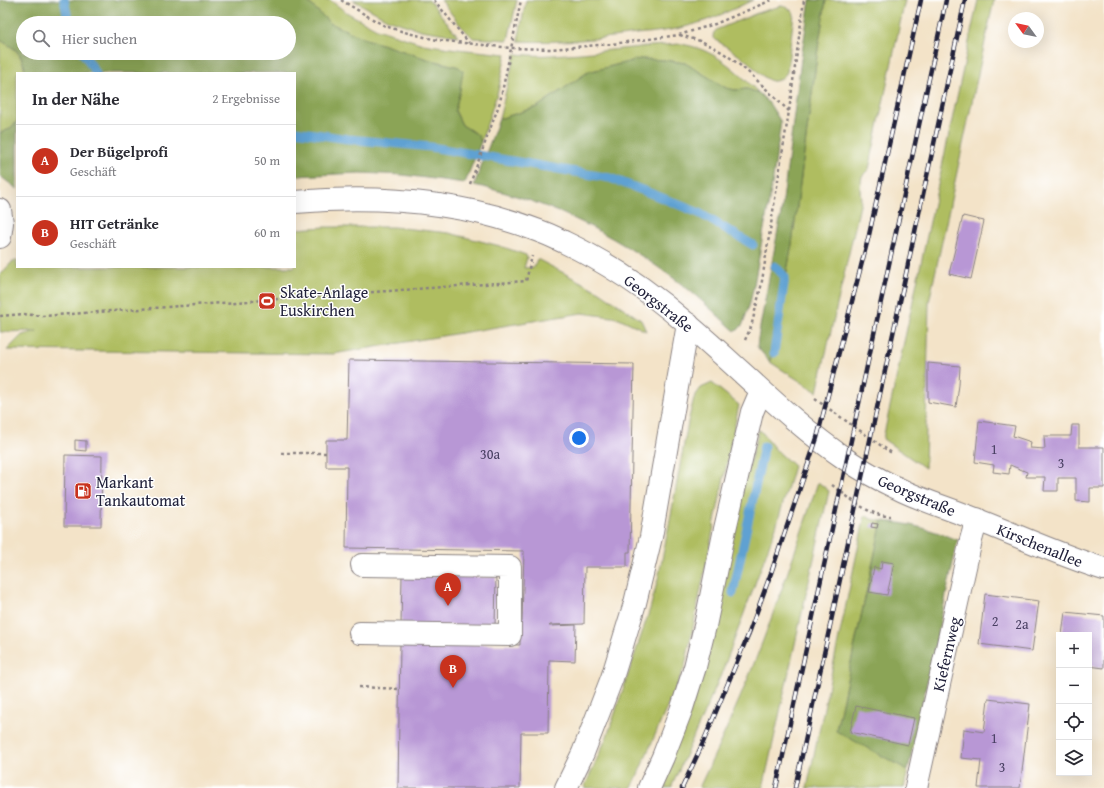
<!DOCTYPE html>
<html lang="de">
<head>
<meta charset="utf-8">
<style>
  :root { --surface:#fff; --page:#f7f7f7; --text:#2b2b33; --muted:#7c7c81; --line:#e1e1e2; --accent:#c8321e }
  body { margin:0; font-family:"Gentium Book Plus",serif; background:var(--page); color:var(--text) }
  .controls { position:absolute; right:12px; bottom:12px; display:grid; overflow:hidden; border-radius:0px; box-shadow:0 4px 16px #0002 }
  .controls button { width:36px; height:36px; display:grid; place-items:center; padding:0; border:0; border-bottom:1px solid var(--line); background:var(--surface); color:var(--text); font:20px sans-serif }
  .compass { position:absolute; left:1008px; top:12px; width:36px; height:36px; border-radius:50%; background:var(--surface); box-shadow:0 4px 16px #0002; rotate:303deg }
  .you { position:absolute; left:579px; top:438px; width:14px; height:14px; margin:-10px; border:3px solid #fff; border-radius:50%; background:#1a73e8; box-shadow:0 0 0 6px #1a73e833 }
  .badge { display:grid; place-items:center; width:26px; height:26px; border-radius:50%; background:var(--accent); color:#fff; font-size:13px; font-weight:700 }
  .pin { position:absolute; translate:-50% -33px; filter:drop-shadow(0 1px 2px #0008) }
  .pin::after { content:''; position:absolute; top:21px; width:14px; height:12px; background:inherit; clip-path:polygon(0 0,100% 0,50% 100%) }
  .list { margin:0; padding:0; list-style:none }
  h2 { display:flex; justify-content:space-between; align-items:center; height:52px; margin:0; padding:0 16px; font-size:17px }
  h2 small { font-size:13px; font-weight:400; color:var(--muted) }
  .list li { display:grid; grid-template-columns:26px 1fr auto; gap:12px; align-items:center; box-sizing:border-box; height:72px; padding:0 16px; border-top:1px solid var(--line) }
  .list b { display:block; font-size:15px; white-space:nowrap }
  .list p { margin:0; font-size:13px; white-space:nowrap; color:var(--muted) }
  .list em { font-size:13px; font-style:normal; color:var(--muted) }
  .icon { flex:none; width:22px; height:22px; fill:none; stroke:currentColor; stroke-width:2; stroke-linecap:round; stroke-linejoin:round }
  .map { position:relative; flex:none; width:1104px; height:788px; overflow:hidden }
  .search { position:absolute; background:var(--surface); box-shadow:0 4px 16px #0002; left:16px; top:16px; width:280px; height:44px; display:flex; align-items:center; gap:10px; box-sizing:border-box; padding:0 14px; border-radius:22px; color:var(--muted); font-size:15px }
  .panel { position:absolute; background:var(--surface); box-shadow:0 4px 16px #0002; left:16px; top:72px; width:280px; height:196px; border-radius:0px }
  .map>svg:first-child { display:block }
  .green { fill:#afbd60; stroke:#68704e }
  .forest { fill:#8ba456; stroke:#566348; fill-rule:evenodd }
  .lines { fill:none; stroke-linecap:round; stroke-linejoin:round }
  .stream { stroke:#5ea1d2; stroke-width:9 }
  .building { fill:#b897d5 }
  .minor-casing { stroke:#8a8282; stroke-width:24 }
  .path { stroke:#8a8282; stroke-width:2.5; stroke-dasharray:3 3; stroke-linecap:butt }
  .minor { stroke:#fff; stroke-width:22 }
  .rail-casing { stroke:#22223b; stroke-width:4.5 }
  .rail { stroke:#fff; stroke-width:3; stroke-dasharray:9; stroke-linecap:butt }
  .labels { text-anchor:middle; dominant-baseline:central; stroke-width:3; stroke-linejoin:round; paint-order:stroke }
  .number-label { font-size:14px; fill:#483f62 }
  .poi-label { font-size:16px; fill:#22223b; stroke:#fff; text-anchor:start }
  .street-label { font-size:16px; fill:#22223b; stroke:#fff }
</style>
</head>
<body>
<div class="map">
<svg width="1104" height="788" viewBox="0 0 1104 788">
  <rect width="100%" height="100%" fill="#fff"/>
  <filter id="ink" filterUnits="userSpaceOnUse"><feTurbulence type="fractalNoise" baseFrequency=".025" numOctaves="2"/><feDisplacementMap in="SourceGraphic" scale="8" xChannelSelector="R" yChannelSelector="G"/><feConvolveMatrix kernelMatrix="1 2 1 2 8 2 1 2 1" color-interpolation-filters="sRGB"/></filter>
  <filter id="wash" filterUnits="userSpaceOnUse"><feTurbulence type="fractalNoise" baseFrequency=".012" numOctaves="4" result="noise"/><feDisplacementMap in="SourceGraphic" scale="16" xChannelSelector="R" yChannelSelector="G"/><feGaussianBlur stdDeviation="0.9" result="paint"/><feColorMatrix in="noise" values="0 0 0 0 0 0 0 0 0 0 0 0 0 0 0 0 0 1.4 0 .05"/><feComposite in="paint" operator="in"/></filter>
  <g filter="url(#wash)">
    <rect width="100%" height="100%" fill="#f3e3c8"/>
    <!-- green -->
    <g class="green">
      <polygon points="306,0 330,0 346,12 377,29 423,44 457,49 506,54 498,91 481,142 478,135 462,125 455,110 460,90 459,67 427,59 363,38 330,23"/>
      <polygon points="353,0 429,0 458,36 421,30 389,20"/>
      <polygon points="441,0 517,0 508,40 473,38 460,25"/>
      <path d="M526,0H753C732,10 711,20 688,26C672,31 654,32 637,34C598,39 558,43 518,41Z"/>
      <polygon points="826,0 905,0 869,169 862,176 860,188 861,201 817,392 770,362 792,244 818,48"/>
      <polygon points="978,0 994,0 929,302 925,468 883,439"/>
      <path d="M781,6C787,7 791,9 794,14L787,72C784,77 778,82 772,81C763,79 754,67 747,61C737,54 727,47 716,40C711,36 713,32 718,29L760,12Z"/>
      <path d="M0,40C19,51 20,52 26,73H17V121L10,129L0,133Z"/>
      <path d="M680,44C713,48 736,70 759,93L747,89L735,90L726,88L685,63L664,60L640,59L588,72L537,107L499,119L515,54C528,55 540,56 553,55C595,53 637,46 680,44Z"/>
      <polygon points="326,227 393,227 449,233 500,246 526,255 527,258 524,268 534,267 537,259 600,292 641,320 646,331 619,318 582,313 333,354 7,350 22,335 37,331 0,332 0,275 12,262 17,260 17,267 295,267 295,229"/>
      <polygon points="712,383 739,405 685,666 632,788 584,788 608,734 650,609 658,579 670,520 688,422 694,398 698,392 701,388"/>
      <polygon points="759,430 761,431 775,449 794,466 776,527 723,670 671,788 659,788"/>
      <path d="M818,482L829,491L763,788H699C717,750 735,711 751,671C776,609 797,546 818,482Z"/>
      <polygon points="865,515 871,519 882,521 836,730 908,770 904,788 807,788"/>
    </g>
    <!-- forest -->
    <g class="forest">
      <path d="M0,0H306L330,23L363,38L427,59L459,67L463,71L460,90L455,111L462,125L478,135L481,142L465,183L403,175L360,173L295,176V73H26C21,52 19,51 0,40ZM23,23H289V53H23Z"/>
      <polygon points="810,0 826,0 818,48 792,244 770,362 757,347 758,338 782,208 801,59"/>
      <path d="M640,59L664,60L685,63L726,88L735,90L747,89L759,93L769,103L781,122L773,179L754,285L750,303L743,324L738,330L735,331C720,318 705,303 689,290C625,240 554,202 474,185L499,119L537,107L588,72Z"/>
      <polygon points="17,121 17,189 0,176 0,133 10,129"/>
      <path d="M882,521C909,523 933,530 958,540L908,770L836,731Z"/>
    </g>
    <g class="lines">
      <!-- stream -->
      <g class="stream">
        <polyline points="64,0 69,23"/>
        <polyline points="83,53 96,73"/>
        <polyline points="295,131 348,139 431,147 610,178 655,195 699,213 753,245"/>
        <polyline points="774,353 785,277 775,266"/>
        <polyline points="733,593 764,446"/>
      </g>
    </g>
    <g id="blocks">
      <!-- building -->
      <g class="building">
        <polygon points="963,216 984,221 971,279 949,274"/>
        <polygon points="349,360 634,364 630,552 627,552 627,567 585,567 584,624 550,625 549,626 576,625 575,661 549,660 548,733 521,733 520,788 398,788 400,643 520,645 520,622 522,622 524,551 346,548 347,467 326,467 326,440 347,440"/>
        <polygon points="928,363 960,366 959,385 956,407 928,402"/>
        <polygon points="979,421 1015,426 1013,436 1031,442 1030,448 1045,449 1044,436 1071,436 1072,425 1079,425 1079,447 1104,447 1104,488 1090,488 1090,502 1076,501 1076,478 1058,478 1058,491 1044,491 1045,477 1026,477 1027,472 1010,465 1009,474 993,472 994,465 975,462"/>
        <polygon points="75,440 86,441 86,451 75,450"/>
        <polygon points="65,455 102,456 101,526 64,526"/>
        <polygon points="872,523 878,524 877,528 871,527"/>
        <polygon points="882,561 894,563 887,595 869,592 874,567 881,569"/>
        <polygon points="402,576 496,577 495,626 401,625"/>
        <polygon points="985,594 1039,601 1032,651 979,644"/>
        <polygon points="1065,612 1104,616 1104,668 1089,666 1089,635 1062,635"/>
        <polygon points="988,699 1030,704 1020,788 978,788 981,760 961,758 964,729 984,732"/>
        <polygon points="856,706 914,718 908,745 850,732"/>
      </g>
    </g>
  </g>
  <g filter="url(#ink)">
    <use href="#blocks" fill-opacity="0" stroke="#8a8282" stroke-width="1"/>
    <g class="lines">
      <defs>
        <g id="minor">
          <path d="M295,202C377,195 462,201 539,231C548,234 556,238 564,242C609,263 649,291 686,323C740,368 788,420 847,460C862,470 878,479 895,487C922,501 952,509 980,521C1021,537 1062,556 1104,569"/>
          <polyline points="0,210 2,223 0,237"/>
          <polyline points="360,633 510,635 510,567 362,565"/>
          <polyline points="566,788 583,753 612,678 635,603 651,537 688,324"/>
          <polyline points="649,788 663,757 682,708 695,667 705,626 725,529 752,412 761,391"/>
          <polyline points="916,788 971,540 977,519"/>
        </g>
      </defs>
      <!-- minor casing -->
      <use href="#minor" class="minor-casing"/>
      <!-- path -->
      <g class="path">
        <polyline points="341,0 369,17 385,26 408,33 437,40 511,48 551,49 612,44 679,35 715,24 772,0"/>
        <polyline points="434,0 469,43"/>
        <path d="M680,35C689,38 700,40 709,45C740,60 764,88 789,111"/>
        <polyline points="470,184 500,102 521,0"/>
        <polyline points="0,316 23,314 43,316 526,281 532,256"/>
        <polyline points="745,340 751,327 761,287 789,111 804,0"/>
        <polyline points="815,399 893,454"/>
        <polyline points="281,453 326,453"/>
        <path d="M832,485C849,497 869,517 891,516"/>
        <polyline points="359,687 400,689"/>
      </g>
      <!-- minor -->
      <use href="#minor" class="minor"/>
      <defs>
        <g id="rail">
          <polyline points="682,788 702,745 749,633 771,573 817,438 869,235 921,0"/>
          <polyline points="776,788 946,0"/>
          <polyline points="795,788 965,0"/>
        </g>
      </defs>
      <!-- rail casing -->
      <use href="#rail" class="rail-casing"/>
      <!-- rail -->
      <use href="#rail" class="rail"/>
    </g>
  </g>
  <!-- icons -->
  <defs>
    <symbol id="stadium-square" viewBox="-11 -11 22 22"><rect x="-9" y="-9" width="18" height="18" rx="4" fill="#c8321e" stroke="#fff"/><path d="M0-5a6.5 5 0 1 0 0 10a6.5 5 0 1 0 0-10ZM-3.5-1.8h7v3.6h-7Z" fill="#fff"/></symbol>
    <symbol id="fuel-square" viewBox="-11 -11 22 22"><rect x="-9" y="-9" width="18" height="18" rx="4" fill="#c8321e" stroke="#fff"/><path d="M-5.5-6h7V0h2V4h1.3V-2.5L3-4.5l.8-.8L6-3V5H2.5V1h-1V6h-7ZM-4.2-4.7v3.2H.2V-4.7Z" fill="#fff"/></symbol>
  </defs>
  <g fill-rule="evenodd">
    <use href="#stadium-square" x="257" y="291" width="20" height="20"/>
    <use href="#fuel-square" x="73" y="481" width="20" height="20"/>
  </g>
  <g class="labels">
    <!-- number labels -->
    <g class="number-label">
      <text x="994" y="449">1</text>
      <text x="490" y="454">30a</text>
      <text x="1061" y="463">3</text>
      <text x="995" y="621">2</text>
      <text x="1022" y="624">2a</text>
      <text x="994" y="738">1</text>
      <text x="1002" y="767">3</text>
    </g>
    <!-- poi labels -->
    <g class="poi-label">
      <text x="280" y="292">Skate-Anlage<tspan x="280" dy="18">Euskirchen</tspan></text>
      <text x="96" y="482">Markant<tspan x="96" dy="18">Tankautomat</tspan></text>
    </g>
    <!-- street labels -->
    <g class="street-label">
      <text transform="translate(659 303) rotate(38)">Georgstraße</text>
      <text transform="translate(917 495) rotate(23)">Georgstraße</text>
      <text transform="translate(1040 545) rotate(22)">Kirschenallee</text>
      <text transform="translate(946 654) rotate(-77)">Kiefernweg</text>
    </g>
  </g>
</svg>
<div class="controls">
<button>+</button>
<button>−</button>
<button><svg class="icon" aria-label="locate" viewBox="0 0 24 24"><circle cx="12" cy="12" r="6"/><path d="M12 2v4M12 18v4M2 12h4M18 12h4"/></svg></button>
<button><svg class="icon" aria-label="layers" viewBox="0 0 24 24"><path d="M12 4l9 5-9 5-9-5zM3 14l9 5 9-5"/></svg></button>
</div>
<svg class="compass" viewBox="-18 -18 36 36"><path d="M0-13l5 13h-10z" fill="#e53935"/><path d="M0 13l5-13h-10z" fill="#7c7c81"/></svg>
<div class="you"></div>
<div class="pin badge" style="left:448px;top:606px">A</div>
<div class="pin badge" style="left:453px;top:688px">B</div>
<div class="search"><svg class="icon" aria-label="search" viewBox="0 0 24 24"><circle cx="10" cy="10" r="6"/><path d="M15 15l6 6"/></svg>Hier suchen</div>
<section class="panel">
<h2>In der Nähe<small>2 Ergebnisse</small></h2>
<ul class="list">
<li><span class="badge">A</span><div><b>Der Bügelprofi</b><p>Geschäft</p></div><em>50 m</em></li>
<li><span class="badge">B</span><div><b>HIT Getränke</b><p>Geschäft</p></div><em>60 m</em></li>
</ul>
</section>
</div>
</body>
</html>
